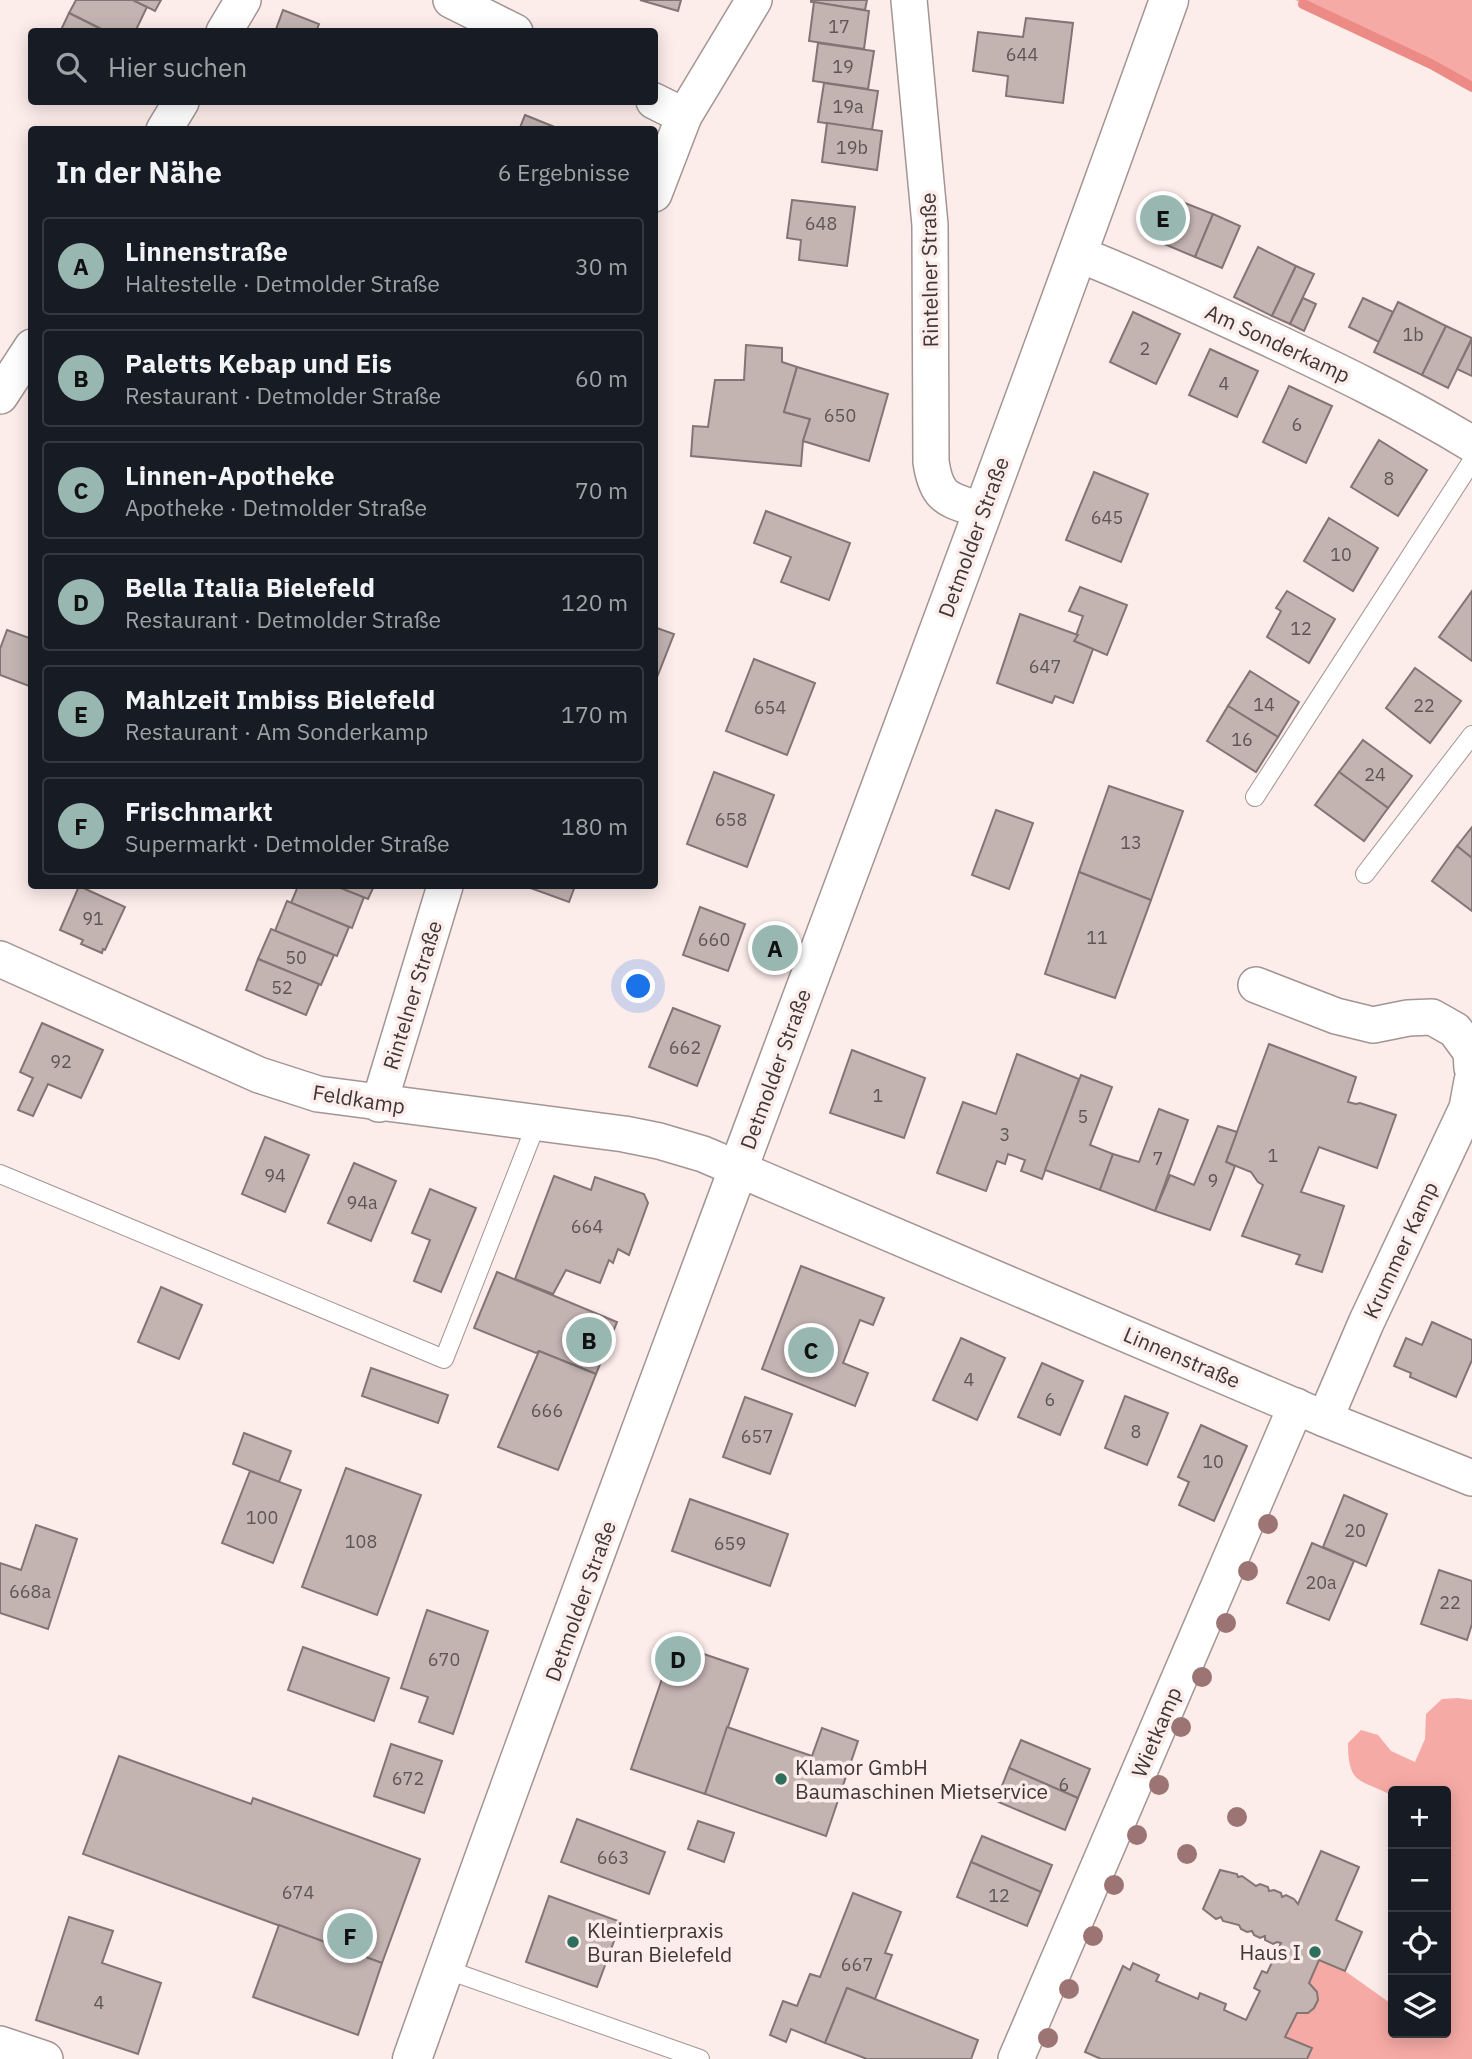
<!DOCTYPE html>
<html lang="de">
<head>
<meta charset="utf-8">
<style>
  :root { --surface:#171b24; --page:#242831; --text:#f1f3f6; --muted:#9ea1a6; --line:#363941; --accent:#99b7b1 }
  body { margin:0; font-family:"IBM Plex Sans",sans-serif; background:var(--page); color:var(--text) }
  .controls { position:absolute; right:21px; bottom:21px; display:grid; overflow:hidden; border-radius:7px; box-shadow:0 4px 18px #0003 }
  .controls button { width:63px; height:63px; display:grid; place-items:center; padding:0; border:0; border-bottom:2px solid var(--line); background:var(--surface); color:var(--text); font:35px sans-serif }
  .you { position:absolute; left:639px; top:987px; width:24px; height:24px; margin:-18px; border:5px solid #fff; border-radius:50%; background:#1a73e8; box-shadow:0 0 0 10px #1a73e833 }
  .badge { display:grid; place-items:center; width:46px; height:46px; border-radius:50%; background:var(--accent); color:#111; font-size:23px; font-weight:700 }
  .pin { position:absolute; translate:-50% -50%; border:4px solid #fff; box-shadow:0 2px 7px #0006 }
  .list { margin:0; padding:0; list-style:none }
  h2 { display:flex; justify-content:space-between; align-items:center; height:91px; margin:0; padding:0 28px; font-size:30px }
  h2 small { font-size:23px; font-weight:400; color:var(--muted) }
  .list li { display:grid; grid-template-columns:46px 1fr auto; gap:21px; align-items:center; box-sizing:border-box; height:98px; margin:0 14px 14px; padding:0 14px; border:2px solid var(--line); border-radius:7px }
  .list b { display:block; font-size:26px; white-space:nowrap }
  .list p { margin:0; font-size:23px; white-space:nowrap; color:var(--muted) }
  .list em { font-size:23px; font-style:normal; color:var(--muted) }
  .icon { flex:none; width:38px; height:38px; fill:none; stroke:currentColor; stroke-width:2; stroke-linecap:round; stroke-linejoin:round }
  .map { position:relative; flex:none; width:1472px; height:2059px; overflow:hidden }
  .search { position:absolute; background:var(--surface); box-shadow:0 4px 18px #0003; left:28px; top:28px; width:630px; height:77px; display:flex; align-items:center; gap:18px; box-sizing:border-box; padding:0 24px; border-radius:7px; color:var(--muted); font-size:26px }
  .panel { position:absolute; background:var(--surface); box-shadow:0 4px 18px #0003; left:28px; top:126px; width:630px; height:763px; border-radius:7px }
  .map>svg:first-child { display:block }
  .green { fill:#f6aaa5 }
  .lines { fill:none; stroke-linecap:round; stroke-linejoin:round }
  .stream { stroke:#ec8a85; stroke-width:10 }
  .building { fill:#c3b4b2; stroke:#837573; stroke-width:2 }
  .service-casing { stroke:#a39593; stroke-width:20 }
  .minor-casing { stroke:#a39593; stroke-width:38 }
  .tertiary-casing { stroke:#a39593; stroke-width:41 }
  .service { stroke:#fff; stroke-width:18 }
  .minor { stroke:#fff; stroke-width:35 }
  .tertiary { stroke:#fff; stroke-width:38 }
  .tree { fill:#9c7474 }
  .poi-dot { fill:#2d6e5d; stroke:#fcecea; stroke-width:2.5 }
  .labels { text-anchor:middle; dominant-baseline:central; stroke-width:7; stroke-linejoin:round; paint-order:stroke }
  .number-label { font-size:18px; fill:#5e5655 }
  .street-label { font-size:21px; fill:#3d3736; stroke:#fcecea }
  .poi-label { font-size:21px; fill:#3d3736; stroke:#fcecea; text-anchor:start }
</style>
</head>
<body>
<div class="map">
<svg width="1472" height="2059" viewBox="0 0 1472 2059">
  <rect width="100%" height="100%" fill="#fcecea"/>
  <!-- green -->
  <g class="green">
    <polygon points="1295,0 1472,0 1472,84 1432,62"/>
    <path d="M1458,1698L1472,1700V2059H1307L1312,2048L1285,2037L1297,2013H1308C1316,2007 1318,2002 1317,1991L1309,1983L1319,1960L1345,1971L1393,2005L1390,1974L1393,1962V2033H1446V1791H1393V1796C1361,1779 1348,1786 1348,1743L1361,1730L1378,1735L1391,1751L1415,1762L1425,1739L1426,1714L1442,1699Z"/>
  </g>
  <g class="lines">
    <!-- stream -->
    <polyline class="stream" points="1303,4 1431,64 1472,87"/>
  </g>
  <!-- building -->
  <g class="building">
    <polygon points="76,0 133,0 147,7 135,32 107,32 69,13"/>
    <polygon points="133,0 161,0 155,11"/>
    <polygon points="640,0 681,0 678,11"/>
    <polygon points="811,0 867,0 865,10 811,2"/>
    <polygon points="814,2 869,11 864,49 809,41"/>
    <polygon points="283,10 319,24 316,32 275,32"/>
    <polygon points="69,13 107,32 60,32"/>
    <polygon points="1026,18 1073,23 1063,103 1006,96 1008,76 973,71 978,32 1023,37"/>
    <polygon points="818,43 874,51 868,89 813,81"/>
    <polygon points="824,83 878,91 872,130 818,122"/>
    <polygon points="525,115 562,130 519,130"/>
    <polygon points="827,123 882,131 877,170 822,162"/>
    <polygon points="1167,196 1213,214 1195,257 1150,238"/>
    <polygon points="792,200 855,207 847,266 799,260 801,240 787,238"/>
    <polygon points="1213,214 1240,226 1222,268 1195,257"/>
    <polygon points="1258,247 1296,266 1272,316 1234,297"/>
    <polygon points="1296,266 1314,274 1290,324 1272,316"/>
    <polygon points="1303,298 1316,304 1304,331 1290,324"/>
    <polygon points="1363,298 1393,312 1379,342 1349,327"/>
    <polygon points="1398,302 1446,326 1422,375 1374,352"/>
    <polygon points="1133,312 1180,334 1156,384 1110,362"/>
    <polygon points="1446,326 1472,338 1448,388 1422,375"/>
    <polygon points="1472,339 1472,376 1457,369"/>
    <polygon points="746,345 782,348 782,362 797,367 784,412 810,419 803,441 801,466 691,456 693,426 708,427 715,380 744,380"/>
    <polygon points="1210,349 1258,371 1237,417 1189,395"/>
    <polygon points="797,367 888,394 869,461 803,441 810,419 784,412"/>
    <polygon points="1289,386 1332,406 1306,463 1263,442"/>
    <polygon points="1379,440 1427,470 1398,516 1351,487"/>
    <polygon points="1094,472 1148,494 1121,562 1066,540"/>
    <polygon points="766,511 850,543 829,600 781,582 791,557 754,543"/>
    <polygon points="1329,518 1378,548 1353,591 1304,561"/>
    <polygon points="1080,587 1127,605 1107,655 1074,641 1083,616 1069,611"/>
    <polygon points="1287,591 1335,619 1309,663 1267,637 1281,611 1276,608"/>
    <polygon points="1472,591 1472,661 1439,637"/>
    <polygon points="1020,614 1078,635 1074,641 1093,649 1073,703 1055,696 1052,703 997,683"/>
    <polygon points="654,627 674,634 654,685"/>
    <polygon points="7,630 32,639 32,687 0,675 0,649"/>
    <polygon points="754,659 815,683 787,755 726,731"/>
    <polygon points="1415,668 1461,701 1430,743 1386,708"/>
    <polygon points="1250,671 1299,702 1278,737 1228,706"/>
    <polygon points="1228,706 1278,737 1256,772 1207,741"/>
    <polygon points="1363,740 1412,776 1388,808 1339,772"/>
    <polygon points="714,772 774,795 747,867 687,844"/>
    <polygon points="1339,772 1388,808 1364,841 1315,805"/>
    <polygon points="1109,786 1183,811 1151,900 1079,872"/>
    <polygon points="996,810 1033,823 1009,889 972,875"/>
    <polygon points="1472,827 1472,858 1457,846"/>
    <polygon points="1457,846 1472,858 1472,911 1432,881"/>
    <polygon points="1079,872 1151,900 1115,998 1045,974"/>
    <polygon points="79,886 125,907 105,950 103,949 102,953 81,944 83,940 60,930"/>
    <polygon points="298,886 336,886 364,897 352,928 291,903"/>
    <polygon points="336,886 374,886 368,899"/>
    <polygon points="525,886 575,886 569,902"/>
    <polygon points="287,901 349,927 337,956 275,931"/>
    <polygon points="700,907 745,924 728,971 683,955"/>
    <polygon points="271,929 334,955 321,985 258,959"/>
    <polygon points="258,959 319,984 306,1015 246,990"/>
    <polygon points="673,1008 720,1026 697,1086 649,1067"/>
    <polygon points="42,1023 103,1050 81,1098 48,1084 33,1116 18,1110 33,1078 20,1072"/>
    <polygon points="1269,1044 1356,1077 1348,1102 1356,1104 1360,1103 1396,1115 1377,1168 1319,1147 1301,1192 1344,1206 1322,1272 1296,1264 1300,1255 1242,1236 1263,1185 1258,1182 1251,1172 1226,1162"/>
    <polygon points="852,1050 925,1078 904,1138 830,1113"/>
    <polygon points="1017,1054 1079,1079 1042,1179 1021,1171 1025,1160 1008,1154 1005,1164 997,1161 986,1191 937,1173 963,1102 996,1114"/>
    <polygon points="1081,1075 1112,1087 1090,1145 1113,1154 1100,1190 1045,1170"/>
    <polygon points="1159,1109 1188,1120 1155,1211 1100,1190 1113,1154 1139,1162"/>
    <polygon points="1218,1126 1237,1132 1226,1162 1235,1166 1210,1230 1155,1211 1170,1175 1194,1185"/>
    <polygon points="265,1137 309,1155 285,1212 242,1194"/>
    <polygon points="354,1163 396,1181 371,1241 328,1223"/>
    <polygon points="554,1176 591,1190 595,1177 644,1194 648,1203 629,1255 618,1249 613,1263 609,1260 600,1283 566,1270 553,1294 515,1279"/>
    <polygon points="430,1189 476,1208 441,1292 414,1281 430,1240 412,1233"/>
    <polygon points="801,1266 884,1298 873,1325 860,1320 843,1363 868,1373 855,1406 762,1369"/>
    <polygon points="497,1272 617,1322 596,1374 539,1351 536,1353 474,1328"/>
    <polygon points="161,1287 202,1305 179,1359 138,1342"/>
    <polygon points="1432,1322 1472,1340 1472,1360 1456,1397 1410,1377 1411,1373 1394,1366 1406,1338 1422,1345"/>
    <polygon points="961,1338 1005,1358 977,1420 933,1400"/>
    <polygon points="539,1351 596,1374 558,1470 498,1447"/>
    <polygon points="1042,1363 1083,1381 1060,1435 1018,1417"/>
    <polygon points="371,1368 448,1395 438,1423 362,1396"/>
    <polygon points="1125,1396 1168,1413 1147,1465 1105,1448"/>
    <polygon points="745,1397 792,1414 770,1474 723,1457"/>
    <polygon points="1201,1425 1247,1446 1214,1521 1179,1505 1189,1482 1178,1477"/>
    <polygon points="244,1433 291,1451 279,1482 233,1464"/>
    <polygon points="346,1468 421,1495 377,1615 302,1587"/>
    <polygon points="250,1471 301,1490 273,1563 222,1543"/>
    <polygon points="1344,1495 1387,1514 1366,1566 1323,1547"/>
    <polygon points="690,1499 788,1534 770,1586 672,1551"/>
    <polygon points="36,1525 77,1539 48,1629 0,1613 0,1563 21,1570"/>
    <polygon points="1312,1543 1354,1561 1329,1620 1287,1603"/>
    <polygon points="1439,1570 1472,1581 1472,1624 1467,1640 1421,1624"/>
    <polygon points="427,1610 488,1631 453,1734 419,1722 428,1697 401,1688"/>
    <polygon points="674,1644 748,1669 705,1794 631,1769"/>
    <polygon points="303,1647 389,1678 374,1721 288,1690"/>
    <polygon points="727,1727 812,1756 822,1728 858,1741 826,1836 705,1794"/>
    <polygon points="1021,1740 1090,1769 1078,1798 1009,1768"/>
    <polygon points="391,1744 442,1761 424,1813 374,1796"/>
    <polygon points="119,1756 251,1804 253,1798 420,1859 382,1963 83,1854"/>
    <polygon points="1009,1768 1078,1798 1065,1830 996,1801"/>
    <polygon points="577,1819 665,1852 649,1894 561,1862"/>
    <polygon points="698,1821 734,1833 724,1862 688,1849"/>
    <polygon points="982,1836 1052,1865 1041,1892 971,1862"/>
    <polygon points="1321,1851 1359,1867 1336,1920 1362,1932 1345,1971 1319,1960 1309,1983 1317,1992 1318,2000 1314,2008 1308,2013 1297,2013 1285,2037 1312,2048 1307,2059 1101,2059 1085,2052 1123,1966 1130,1970 1133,1963 1159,1975 1156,1981 1198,1999 1200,1993 1226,2004 1224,2010 1246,2020 1260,1991 1254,1988 1262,1971 1267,1973 1281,1943 1277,1942 1273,1944 1265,1940 1265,1936 1260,1938 1254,1935 1252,1931 1247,1932 1241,1929 1239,1925 1223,1921 1221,1917 1216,1919 1203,1909 1220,1870 1237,1874 1238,1877 1242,1876 1256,1886 1260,1884 1268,1887 1269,1891 1274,1890 1281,1893 1282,1897 1286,1895 1294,1899 1298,1904"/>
    <polygon points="971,1862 1041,1892 1027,1926 957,1897"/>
    <polygon points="853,1893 901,1912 885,1953 892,1955 875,1999 847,1988 825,2043 791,2029 786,2042 770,2035 783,2001 797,2006 810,1974 820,1977"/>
    <polygon points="549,1896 621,1922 597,1987 526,1962"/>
    <polygon points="69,1917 113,1931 102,1963 161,1983 138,2054 36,2020"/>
    <polygon points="279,1925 382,1963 358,2035 253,1997"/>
    <polygon points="847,1988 978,2040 971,2059 867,2059 825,2043"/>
  </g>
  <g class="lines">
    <defs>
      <g id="service">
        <polyline points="1255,797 1472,461"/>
        <polyline points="1365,874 1472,735"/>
        <polyline points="0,1174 444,1359 537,1122"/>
        <polyline points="445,1969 700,2059"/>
      </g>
      <g id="minor">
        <polyline points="451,0 515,32"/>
        <path d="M909,0L930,225L931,462C937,501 949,499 983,511"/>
        <polyline points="224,32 243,0"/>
        <polyline points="654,101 684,116"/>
        <polyline points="164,130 181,102"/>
        <polyline points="654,194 684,116 754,0"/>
        <path d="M1078,254C1139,278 1199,306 1259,334C1332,368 1403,402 1472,444"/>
        <polyline points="0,396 32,347"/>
        <polyline points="0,959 259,1075 318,1094 624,1134 659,1141 703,1154 1325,1419 1472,1478"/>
        <polyline points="1256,985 1336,1016 1373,1025 1408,1018 1432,1017 1455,1030 1471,1052 1472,1068"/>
        <polyline points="379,1104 445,886"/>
        <polyline points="1325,1419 1366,1323 1467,1108 1472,1081"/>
        <polyline points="0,2044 45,2059"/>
        <polyline points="1016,2059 1296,1406"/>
      </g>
      <path id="tertiary" d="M412,2059C657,1370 923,689 1169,0"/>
    </defs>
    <!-- service casing -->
    <use href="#service" class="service-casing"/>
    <!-- minor casing -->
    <use href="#minor" class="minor-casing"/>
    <!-- tertiary casing -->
    <use href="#tertiary" class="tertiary-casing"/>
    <!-- service -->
    <use href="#service" class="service"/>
    <!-- minor -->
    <use href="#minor" class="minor"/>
    <!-- tertiary -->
    <use href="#tertiary" class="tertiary"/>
  </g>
  <!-- trees -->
  <g class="tree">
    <circle cx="1268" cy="1524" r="10"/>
    <circle cx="1248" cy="1571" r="10"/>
    <circle cx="1226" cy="1623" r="10"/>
    <circle cx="1202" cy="1677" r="10"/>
    <circle cx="1181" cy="1727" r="10"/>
    <circle cx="1159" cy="1785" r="10"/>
    <circle cx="1237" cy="1817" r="10"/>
    <circle cx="1137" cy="1835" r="10"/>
    <circle cx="1187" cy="1854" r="10"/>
    <circle cx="1114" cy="1885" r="10"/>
    <circle cx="1093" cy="1936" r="10"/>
    <circle cx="1069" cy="1989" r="10"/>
    <circle cx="1048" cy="2038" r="10"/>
  </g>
  <!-- markers -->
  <g class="poi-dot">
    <circle cx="781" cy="1779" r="7"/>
    <circle cx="573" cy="1942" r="7"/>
    <circle cx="1315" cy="1952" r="7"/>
  </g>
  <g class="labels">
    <!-- number labels -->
    <g class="number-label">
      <text x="839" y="26">17</text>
      <text x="1022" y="54">644</text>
      <text x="843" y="66">19</text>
      <text x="848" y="106">19a</text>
      <text x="852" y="147">19b</text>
      <text x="821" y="223">648</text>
      <text x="1413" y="334">1b</text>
      <text x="1145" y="348">2</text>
      <text x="1224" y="383">4</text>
      <text x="840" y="415">650</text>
      <text x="1297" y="424">6</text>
      <text x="1389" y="478">8</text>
      <text x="1107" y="517">645</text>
      <text x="1341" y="554">10</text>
      <text x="1301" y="628">12</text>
      <text x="1045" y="666">647</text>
      <text x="1264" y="704">14</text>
      <text x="1424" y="705">22</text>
      <text x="770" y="707">654</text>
      <text x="1242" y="739">16</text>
      <text x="1375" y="774">24</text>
      <text x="731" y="819">658</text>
      <text x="1131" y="842">13</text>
      <text x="93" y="918">91</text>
      <text x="1097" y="937">11</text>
      <text x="714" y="939">660</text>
      <text x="296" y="957">50</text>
      <text x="282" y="987">52</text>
      <text x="685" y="1047">662</text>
      <text x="61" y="1061">92</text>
      <text x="878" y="1095">1</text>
      <text x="1083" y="1116">5</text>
      <text x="1005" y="1134">3</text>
      <text x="1273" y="1155">1</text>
      <text x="1158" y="1158">7</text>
      <text x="275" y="1175">94</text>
      <text x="1213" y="1180">9</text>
      <text x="362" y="1202">94a</text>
      <text x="587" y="1226">664</text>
      <text x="969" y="1379">4</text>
      <text x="1050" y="1399">6</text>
      <text x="547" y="1410">666</text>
      <text x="1136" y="1431">8</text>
      <text x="757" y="1436">657</text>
      <text x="1213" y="1461">10</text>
      <text x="262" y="1517">100</text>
      <text x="1355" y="1530">20</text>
      <text x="361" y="1541">108</text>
      <text x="730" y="1543">659</text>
      <text x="1321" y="1582">20a</text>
      <text x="30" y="1591">668a</text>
      <text x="1450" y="1602">22</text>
      <text x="444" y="1659">670</text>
      <text x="408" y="1778">672</text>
      <text x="1064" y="1784">6</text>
      <text x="613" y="1857">663</text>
      <text x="298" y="1892">674</text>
      <text x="999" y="1895">12</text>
      <text x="857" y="1964">667</text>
      <text x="99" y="2002">4</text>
    </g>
    <!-- street labels -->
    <g class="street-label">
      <text transform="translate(929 270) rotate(-91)">Rintelner Straße</text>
      <text transform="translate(1278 343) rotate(25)">Am Sonderkamp</text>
      <text transform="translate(973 537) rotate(-70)">Detmolder Straße</text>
      <text transform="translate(412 995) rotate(-73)">Rintelner Straße</text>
      <text transform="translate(775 1069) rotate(-70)">Detmolder Straße</text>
      <text transform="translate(359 1099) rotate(9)">Feldkamp</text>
      <text transform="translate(1400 1250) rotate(-65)">Krummer Kamp</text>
      <text transform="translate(1182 1357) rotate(23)">Linnenstraße</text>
      <text transform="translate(580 1601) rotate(-70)">Detmolder Straße</text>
      <text transform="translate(1156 1732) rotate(-67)">Wietkamp</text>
    </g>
    <!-- poi labels -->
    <g class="poi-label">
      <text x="795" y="1767">Klamor GmbH<tspan x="795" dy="24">Baumaschinen Mietservice</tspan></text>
      <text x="587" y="1930">Kleintierpraxis<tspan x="587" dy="24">Buran Bielefeld</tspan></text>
      <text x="1301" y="1952" text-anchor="end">Haus I</text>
    </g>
  </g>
</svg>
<div class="controls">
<button>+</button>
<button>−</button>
<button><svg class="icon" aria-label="locate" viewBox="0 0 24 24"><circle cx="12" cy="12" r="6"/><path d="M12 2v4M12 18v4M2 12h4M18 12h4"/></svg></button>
<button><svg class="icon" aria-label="layers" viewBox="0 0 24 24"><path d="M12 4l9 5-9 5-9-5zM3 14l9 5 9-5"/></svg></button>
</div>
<div class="you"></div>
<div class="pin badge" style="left:775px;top:948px">A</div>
<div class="pin badge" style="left:589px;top:1340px">B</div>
<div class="pin badge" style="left:811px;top:1350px">C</div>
<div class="pin badge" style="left:678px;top:1659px">D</div>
<div class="pin badge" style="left:1163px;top:218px">E</div>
<div class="pin badge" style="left:350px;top:1936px">F</div>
<div class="search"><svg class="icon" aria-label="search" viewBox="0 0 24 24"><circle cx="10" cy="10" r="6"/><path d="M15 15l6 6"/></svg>Hier suchen</div>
<section class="panel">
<h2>In der Nähe<small>6 Ergebnisse</small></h2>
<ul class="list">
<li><span class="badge">A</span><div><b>Linnenstraße</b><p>Haltestelle · Detmolder Straße</p></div><em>30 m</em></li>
<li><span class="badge">B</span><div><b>Paletts Kebap und Eis</b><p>Restaurant · Detmolder Straße</p></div><em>60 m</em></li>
<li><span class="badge">C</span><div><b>Linnen-Apotheke</b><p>Apotheke · Detmolder Straße</p></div><em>70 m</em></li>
<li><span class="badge">D</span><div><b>Bella Italia Bielefeld</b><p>Restaurant · Detmolder Straße</p></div><em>120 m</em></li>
<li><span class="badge">E</span><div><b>Mahlzeit Imbiss Bielefeld</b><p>Restaurant · Am Sonderkamp</p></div><em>170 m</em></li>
<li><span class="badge">F</span><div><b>Frischmarkt</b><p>Supermarkt · Detmolder Straße</p></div><em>180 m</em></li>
</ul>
</section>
</div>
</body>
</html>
